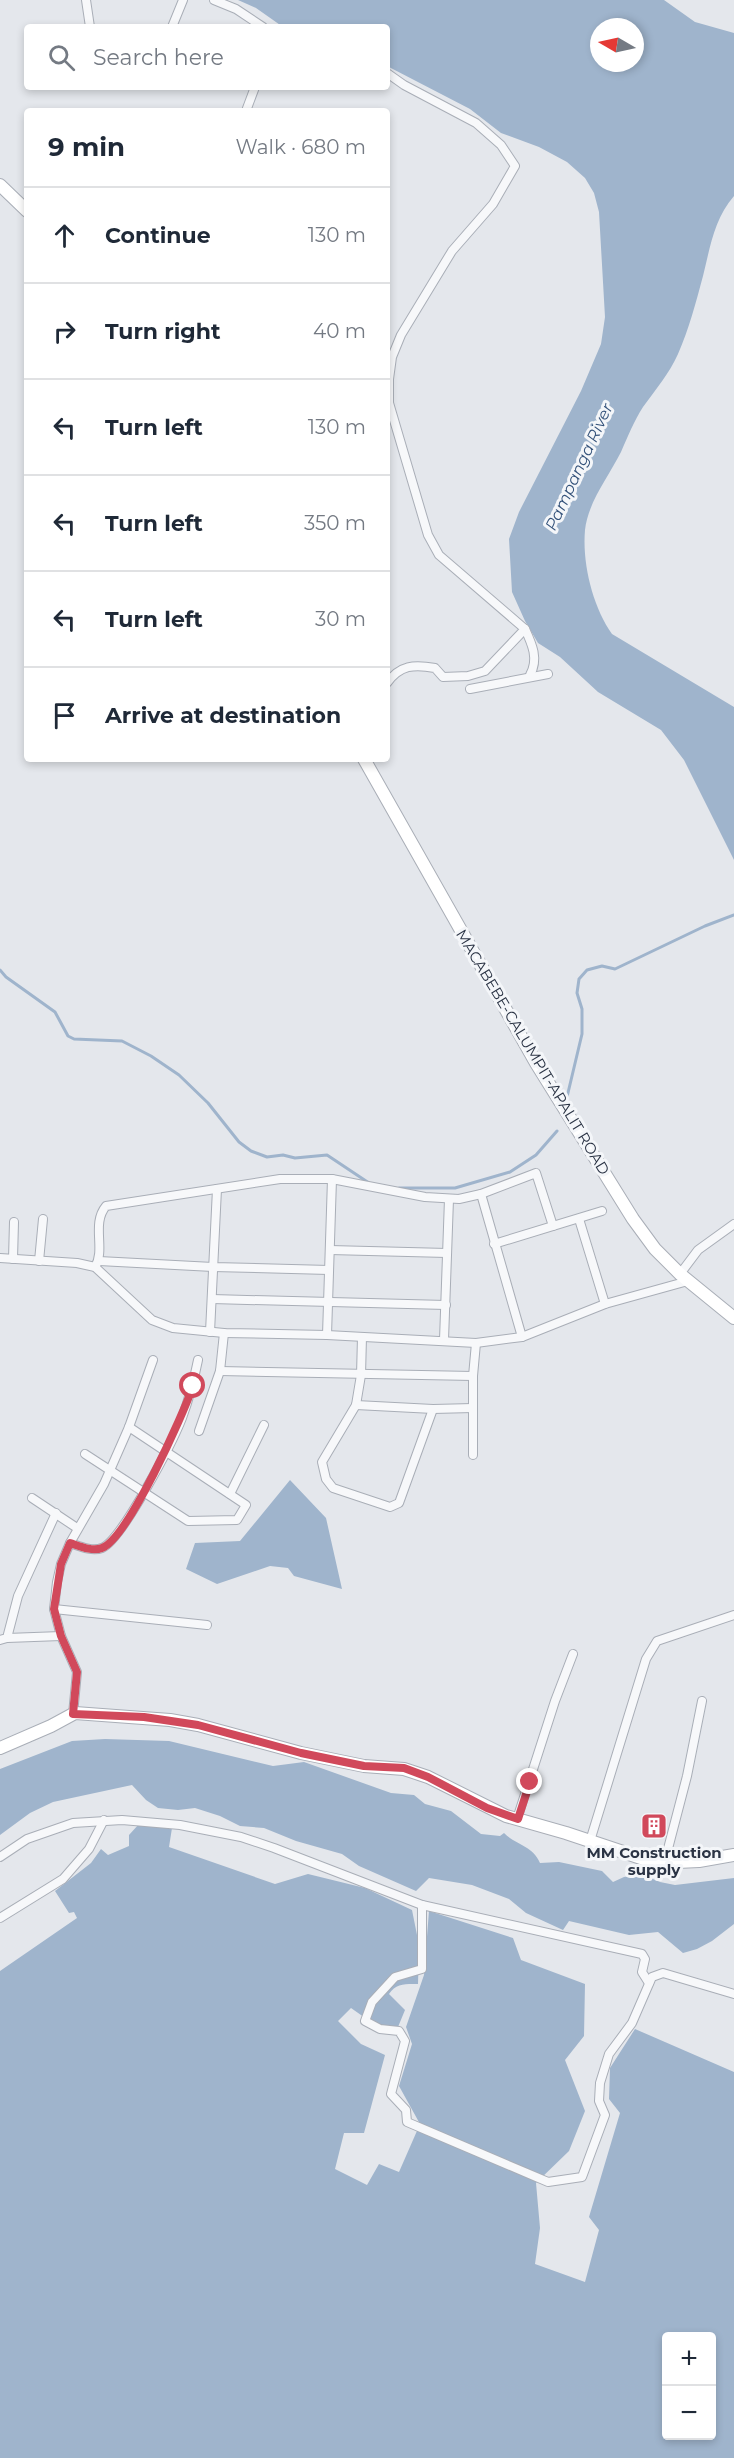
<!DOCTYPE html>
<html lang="en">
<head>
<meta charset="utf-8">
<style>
  :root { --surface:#fff; --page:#f6f6f7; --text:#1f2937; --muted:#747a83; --line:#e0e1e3 }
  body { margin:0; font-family:Montserrat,sans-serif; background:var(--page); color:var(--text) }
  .controls { position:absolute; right:18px; bottom:18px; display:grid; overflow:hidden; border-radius:6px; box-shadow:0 3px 9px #0003 }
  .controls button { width:54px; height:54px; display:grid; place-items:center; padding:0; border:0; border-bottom:2px solid var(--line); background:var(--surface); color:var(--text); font:30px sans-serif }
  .compass { position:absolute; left:590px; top:18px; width:54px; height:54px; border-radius:50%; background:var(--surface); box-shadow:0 3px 9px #0003; rotate:279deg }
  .stop { position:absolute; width:18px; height:18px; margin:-14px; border:4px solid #d1495b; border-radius:50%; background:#fff }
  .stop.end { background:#d1495b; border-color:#fff; box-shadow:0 2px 6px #0008 }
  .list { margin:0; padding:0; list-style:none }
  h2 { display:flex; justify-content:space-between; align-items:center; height:78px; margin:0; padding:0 24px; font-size:26px }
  h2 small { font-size:20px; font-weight:400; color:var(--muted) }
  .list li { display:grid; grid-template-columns:39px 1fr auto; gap:18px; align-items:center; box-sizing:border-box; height:96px; padding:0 24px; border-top:2px solid var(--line) }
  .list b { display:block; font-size:22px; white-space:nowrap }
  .list em { font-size:20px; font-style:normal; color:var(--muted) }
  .icon { flex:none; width:33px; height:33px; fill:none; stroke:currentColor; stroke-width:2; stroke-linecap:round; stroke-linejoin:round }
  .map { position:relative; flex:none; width:734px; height:2458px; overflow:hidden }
  .search { position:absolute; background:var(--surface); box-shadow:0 3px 9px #0003; left:24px; top:24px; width:366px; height:66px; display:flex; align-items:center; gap:15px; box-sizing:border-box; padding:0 21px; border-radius:6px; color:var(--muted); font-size:22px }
  .panel { position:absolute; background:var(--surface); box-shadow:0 3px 9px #0003; left:24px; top:108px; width:366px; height:654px; border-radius:6px }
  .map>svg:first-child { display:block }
  .water { fill:#9fb4cc; fill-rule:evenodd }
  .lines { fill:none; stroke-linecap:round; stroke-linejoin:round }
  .stream { stroke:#9fb4cc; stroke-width:3 }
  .minor-casing { stroke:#a9aeb7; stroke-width:10 }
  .secondary-casing { stroke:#a9aeb7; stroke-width:14 }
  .minor { stroke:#f7f8fa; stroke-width:8 }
  .secondary { stroke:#fff; stroke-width:12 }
  .route { stroke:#d1495b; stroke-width:8 }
  .labels { text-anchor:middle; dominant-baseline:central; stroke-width:6; stroke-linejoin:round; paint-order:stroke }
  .street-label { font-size:15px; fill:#2b3445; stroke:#f4f6f9 }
  .poi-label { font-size:15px; font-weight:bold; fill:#2b3445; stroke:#f4f6f9 }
  .water-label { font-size:16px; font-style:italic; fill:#34527a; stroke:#f4f6f9 }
</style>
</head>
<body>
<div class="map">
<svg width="734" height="2458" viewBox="0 0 734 2458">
  <rect width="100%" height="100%" fill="#e4e7ec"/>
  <!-- water -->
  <g class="water">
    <path d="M238,0H664L695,22L734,33V196C714,219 710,248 703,276C696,302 689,329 678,354C669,374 656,389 643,407C634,421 628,436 621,452C609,476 588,502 585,530C582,564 593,607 612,634L734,707V860L684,760L661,730L598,692L560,657L538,643L525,621L512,592L509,539L519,512L581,391L601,344L605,317L599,212L594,193L585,178L567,162L539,147L501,133L470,109L387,66V27H283L256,8ZM599,27H635V63H599Z"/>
    <polygon points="290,1480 326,1518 342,1589 294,1576 288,1568 270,1566 217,1584 186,1569 195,1543 240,1541"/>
    <path d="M105,1739L169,1741L273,1766L304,1762L391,1793L414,1795L425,1804L451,1811L481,1834L500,1836L504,1833C517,1846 532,1845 540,1863L559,1862L602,1871L613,1882L624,1877L641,1874L660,1882L675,1885L734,1878V1924L712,1941L697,1949L683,1953L658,1932L629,1935L569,1921L563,1930L526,1913L509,1899L472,1885L429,1878L416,1891L359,1866L342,1854L296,1841L264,1828L240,1826L220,1816L195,1808L178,1810L158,1808L146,1800L132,1785L53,1802L30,1813L0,1835V1769L72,1741Z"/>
    <path d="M139,1824L172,1828L169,1847L275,1884L308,1874L365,1888L412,1910L419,1945L418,1984C406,1984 396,1983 389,1994L405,2010L398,2027H378L351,2008L338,2021L361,2044L385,2055L364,2133H344L335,2169L367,2185L379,2164L399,2172L420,2124L399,2086L412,2044L406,2027L424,1975L429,1911L513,1938L521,1960L585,1984L584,2036L565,2060L585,2111L569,2151L536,2183L540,2228L535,2264L585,2282L599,2230L589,2217L620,2113L609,2099L610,2068L635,2029L734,2072V2458H0V1971L77,1918L74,1912L69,1913L55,1891L91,1863L101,1849L108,1855L129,1846V1835ZM666,2336H712V2436H666Z"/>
  </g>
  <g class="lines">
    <!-- stream -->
    <g class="stream">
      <polyline points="0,970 6,977 55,1012 68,1036 74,1039 122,1041 151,1056 179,1075 208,1103 239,1142 251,1151 267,1157 283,1155 295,1158 327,1155 369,1183"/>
      <polyline points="567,1097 582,1034 582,1009 577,993 579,979 587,970 602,966 615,969 705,926 734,915"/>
      <polyline points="399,1188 455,1188 510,1172 536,1155 557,1131"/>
    </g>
    <defs>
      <g id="minor">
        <polyline points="86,0 90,27"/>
        <polyline points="214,0 236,9 263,27"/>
        <polyline points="172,27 183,0"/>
        <path d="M387,73L404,85L476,123L501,145L515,166L493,204L452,251L401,335L392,357L389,379V403L428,535L439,555L525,629L485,671L468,676L443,677L435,668C414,664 400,665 387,683"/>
        <polyline points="246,111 255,87"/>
        <path d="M525,629C532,644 539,659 530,675"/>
        <polyline points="470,689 548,674"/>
        <polyline points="481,1194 522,1337"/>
        <polyline points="579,1219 605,1304"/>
        <polyline points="494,1244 602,1211"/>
        <polyline points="330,1250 447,1253"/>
        <polyline points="0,1258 77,1263 95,1267 152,1320 173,1328 224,1333 327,1335 476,1343 522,1337 605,1304 688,1281"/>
        <polyline points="13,1259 14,1222"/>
        <polyline points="39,1261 43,1219"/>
        <polyline points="99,1261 213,1267 329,1270"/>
        <path d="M95,1267C106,1249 91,1224 106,1206L280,1179H332L425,1197L459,1199L481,1194L536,1173L553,1226"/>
        <polyline points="680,1274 698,1250 734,1224"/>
        <polyline points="212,1299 446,1305"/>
        <polyline points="210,1332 217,1189"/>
        <polyline points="327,1335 332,1179"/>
        <polyline points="362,1337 361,1375 356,1405 322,1462 326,1479 333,1488 390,1507 399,1503 433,1409"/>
        <polyline points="444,1340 449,1199"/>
        <polyline points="220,1371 473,1376"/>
        <polyline points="356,1405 433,1409 473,1408"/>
        <polyline points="199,1431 220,1371 224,1333"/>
        <polyline points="85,1454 188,1521 237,1520 246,1505 129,1427"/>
        <polyline points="473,1455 473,1376 476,1343"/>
        <polyline points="230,1494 264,1425"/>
        <polyline points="32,1498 77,1528"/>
        <path d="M70,1543C79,1546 92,1552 102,1548C122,1540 173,1441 182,1418C189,1399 194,1380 198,1360"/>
        <polyline points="54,1609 207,1625"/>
        <polyline points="7,1638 61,1636"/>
        <polyline points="0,1640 7,1638 18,1596 56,1513"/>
        <polyline points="73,1714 77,1672 61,1636 54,1609 57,1582 61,1564 70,1543 104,1484 129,1427 153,1360"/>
        <polyline points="517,1819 555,1701 573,1654"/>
        <polyline points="590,1841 646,1659 657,1641 734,1615"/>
        <polyline points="0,1857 27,1839 73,1823 122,1820 180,1825 241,1837 274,1848 422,1905 642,1954 645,1959 642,1972 649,1983"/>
        <polyline points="664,1864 687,1776 702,1701"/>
        <polyline points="422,1905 422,1969 395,1977 372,2002 365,2021 380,2029 399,2031 405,2041 391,2094 406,2110 407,2122 548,2182 582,2177 605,2115 599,2101 600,2083 609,2054 632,2023 652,1977 663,1973 734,1994"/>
        <polyline points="0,1918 63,1879 89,1849 104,1820"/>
      </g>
      <g id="secondary">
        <polyline points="0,185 27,211"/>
        <polyline points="364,759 536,1063 633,1219 655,1249 680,1274 734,1318"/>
        <polyline points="0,1748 51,1726 75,1713 170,1720 198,1725 301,1753 364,1766 404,1769 428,1777 506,1816 566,1833 656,1863 699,1861 734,1855"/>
      </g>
    </defs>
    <!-- minor casing -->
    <use href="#minor" class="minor-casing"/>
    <!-- secondary casing -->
    <use href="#secondary" class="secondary-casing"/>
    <!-- minor -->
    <use href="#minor" class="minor"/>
    <!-- secondary -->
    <use href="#secondary" class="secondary"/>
  </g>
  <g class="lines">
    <!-- route -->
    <path class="route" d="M193,1386C183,1415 128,1538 102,1548C92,1552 79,1546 70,1543L61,1564L54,1609L61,1636L77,1672L73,1714L144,1717L198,1725L301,1753L364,1766L404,1768L428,1777L487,1808L518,1819L530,1782"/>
  </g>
  <!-- icons -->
  <defs>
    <symbol id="building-square" viewBox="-11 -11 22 22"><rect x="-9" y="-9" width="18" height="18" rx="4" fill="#d1495b" stroke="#f4f6f9"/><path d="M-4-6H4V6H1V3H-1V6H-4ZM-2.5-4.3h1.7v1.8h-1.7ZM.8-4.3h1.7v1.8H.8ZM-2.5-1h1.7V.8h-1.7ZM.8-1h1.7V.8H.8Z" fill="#fff"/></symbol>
  </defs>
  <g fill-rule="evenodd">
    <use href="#building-square" x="639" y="1811" width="30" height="30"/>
  </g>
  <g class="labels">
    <!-- street labels -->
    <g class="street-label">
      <text transform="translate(533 1052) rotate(59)">MACABEBE-CALUMPIT-APALIT ROAD</text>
    </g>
    <!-- poi labels -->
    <g class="poi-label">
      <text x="654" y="1852">MM Construction<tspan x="654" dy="17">supply</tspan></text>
    </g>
    <!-- water labels -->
    <g class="water-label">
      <text transform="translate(579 467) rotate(-65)">Pampanga River</text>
    </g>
  </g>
</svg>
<div class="controls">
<button>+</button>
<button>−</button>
</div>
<svg class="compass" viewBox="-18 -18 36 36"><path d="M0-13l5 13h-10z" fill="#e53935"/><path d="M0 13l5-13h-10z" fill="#747a83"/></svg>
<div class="stop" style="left:193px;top:1386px"></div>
<div class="stop end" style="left:530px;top:1782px"></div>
<div class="search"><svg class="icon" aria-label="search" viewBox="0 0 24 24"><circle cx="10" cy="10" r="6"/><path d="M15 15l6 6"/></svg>Search here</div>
<section class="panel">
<h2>9 min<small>Walk · 680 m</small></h2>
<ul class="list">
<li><svg class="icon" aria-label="ahead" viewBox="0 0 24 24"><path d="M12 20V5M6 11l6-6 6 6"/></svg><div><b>Continue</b></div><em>130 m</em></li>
<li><svg class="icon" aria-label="right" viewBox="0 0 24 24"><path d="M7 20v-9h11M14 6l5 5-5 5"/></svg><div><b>Turn right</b></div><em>40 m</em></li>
<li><svg class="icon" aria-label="left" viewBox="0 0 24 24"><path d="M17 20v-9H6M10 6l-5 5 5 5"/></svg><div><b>Turn left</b></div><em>130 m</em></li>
<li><svg class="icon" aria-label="left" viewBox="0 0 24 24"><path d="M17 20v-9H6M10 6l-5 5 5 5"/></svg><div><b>Turn left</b></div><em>350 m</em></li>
<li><svg class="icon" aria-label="left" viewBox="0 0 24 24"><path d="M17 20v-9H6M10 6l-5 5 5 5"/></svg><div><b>Turn left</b></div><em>30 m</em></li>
<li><svg class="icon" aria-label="arrive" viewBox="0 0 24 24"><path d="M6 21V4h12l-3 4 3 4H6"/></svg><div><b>Arrive at destination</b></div></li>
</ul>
</section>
</div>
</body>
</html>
